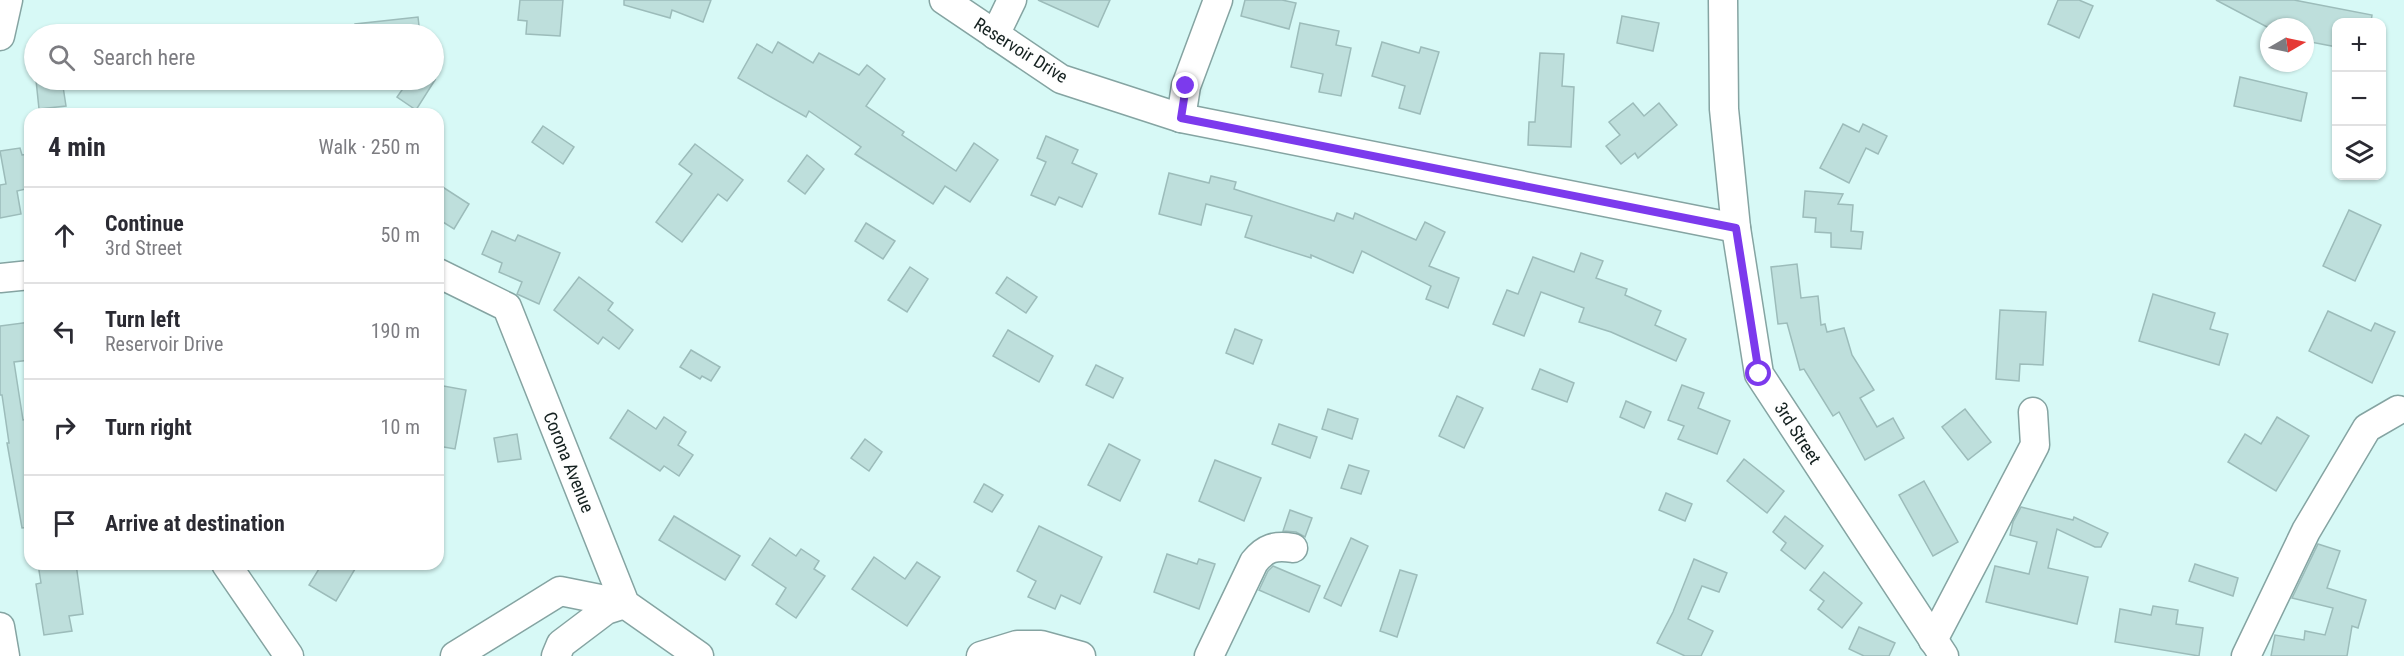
<!DOCTYPE html>
<html lang="en">
<head>
<meta charset="utf-8">
<style>
  :root { --surface:#fff; --page:#f7f7f7; --text:#2b2b33; --muted:#7c7c81; --line:#e1e1e2 }
  body { margin:0; font-family:"Roboto Condensed",sans-serif; background:var(--page); color:var(--text) }
  .controls { position:absolute; right:18px; top:18px; display:grid; overflow:hidden; border-radius:12px; box-shadow:0 2px 4px #0004 }
  .controls button { width:54px; height:54px; display:grid; place-items:center; padding:0; border:0; border-bottom:2px solid var(--line); background:var(--surface); color:var(--text); font:30px sans-serif }
  .compass { position:absolute; left:2260px; top:18px; width:54px; height:54px; border-radius:50%; background:var(--surface); box-shadow:0 2px 4px #0004; rotate:81deg }
  .stop { position:absolute; width:18px; height:18px; margin:-14px; border:4px solid #7c3aed; border-radius:50%; background:#fff }
  .stop.end { background:#7c3aed; border-color:#fff; box-shadow:0 2px 6px #0008 }
  .list { margin:0; padding:0; list-style:none }
  h2 { display:flex; justify-content:space-between; align-items:center; height:78px; margin:0; padding:0 24px; font-size:26px }
  h2 small { font-size:20px; font-weight:400; color:var(--muted) }
  .list li { display:grid; grid-template-columns:39px 1fr auto; gap:18px; align-items:center; box-sizing:border-box; height:96px; padding:0 24px; border-top:2px solid var(--line) }
  .list b { display:block; font-size:22px; white-space:nowrap }
  .list p { margin:0; font-size:20px; white-space:nowrap; color:var(--muted) }
  .list em { font-size:20px; font-style:normal; color:var(--muted) }
  .icon { flex:none; width:33px; height:33px; fill:none; stroke:currentColor; stroke-width:2; stroke-linecap:round; stroke-linejoin:round }
  .map { position:relative; flex:none; width:2404px; height:656px; overflow:hidden }
  .search { position:absolute; background:var(--surface); box-shadow:0 2px 4px #0004; left:24px; top:24px; width:420px; height:66px; display:flex; align-items:center; gap:15px; box-sizing:border-box; padding:0 21px; border-radius:33px; color:var(--muted); font-size:22px }
  .panel { position:absolute; background:var(--surface); box-shadow:0 2px 4px #0004; left:24px; top:108px; width:420px; height:462px; border-radius:18px }
  .map>svg:first-child { display:block }
  .building { fill:#bedfdc; stroke:#9cbcba; stroke-width:1.5 }
  .lines { fill:none; stroke-linecap:round; stroke-linejoin:round }
  .minor-casing { stroke:#85a4a2; stroke-width:31 }
  .minor { stroke:#fff; stroke-width:28 }
  .route { stroke:#7c3aed; stroke-width:8 }
  .labels { text-anchor:middle; dominant-baseline:central; stroke-width:4.5; stroke-linejoin:round; paint-order:stroke }
  .street-label { font-size:18px; fill:#14201f; stroke:#fefefe }
</style>
</head>
<body>
<div class="map">
<svg width="2404" height="656" viewBox="0 0 2404 656">
  <rect width="100%" height="100%" fill="#d7f9f6"/>
  <!-- building -->
  <g class="building">
    <polygon points="520,0 563,0 560,36 526,34 527,21 518,20"/>
    <polygon points="624,0 711,0 703,22 672,10 670,18 624,5"/>
    <polygon points="1038,0 1110,0 1098,27"/>
    <polygon points="1245,0 1282,0 1296,3 1289,29 1241,16"/>
    <polygon points="2058,0 2079,0 2093,6 2079,38 2048,24"/>
    <polygon points="2216,0 2294,0 2372,15 2371,22 2337,22 2337,47 2305,41 2305,27 2267,27"/>
    <polygon points="1622,16 1659,23 1653,51 1617,43"/>
    <polygon points="418,17 420,34 356,34 355,24"/>
    <polygon points="1300,23 1339,31 1336,45 1351,48 1341,96 1319,92 1323,74 1291,67"/>
    <polygon points="778,42 813,63 819,53 859,75 867,65 885,79 866,106 904,132 902,135 956,171 974,143 998,160 970,202 945,186 933,204 855,154 861,147 809,111 806,117 738,78 757,44 772,53"/>
    <polygon points="1382,42 1419,53 1421,47 1439,52 1420,114 1399,108 1405,86 1372,76"/>
    <polygon points="1540,53 1564,54 1562,86 1574,87 1571,147 1528,145 1529,122 1535,122"/>
    <polygon points="2240,77 2307,93 2301,121 2234,106"/>
    <polygon points="36,80 62,80 66,106 39,109"/>
    <polygon points="409,80 435,80 416,110 397,97"/>
    <polygon points="1633,103 1644,116 1659,103 1677,125 1638,158 1635,153 1621,164 1606,146 1620,135 1609,122"/>
    <polygon points="1843,124 1859,132 1863,124 1887,136 1878,154 1866,148 1849,183 1820,168"/>
    <polygon points="543,126 574,147 563,164 532,142"/>
    <polygon points="1046,136 1078,150 1072,163 1097,174 1082,207 1059,197 1055,205 1031,195 1046,162 1037,158"/>
    <polygon points="695,144 743,180 727,201 718,194 682,242 656,222 692,174 679,164"/>
    <polygon points="20,148 22,155 30,154 30,188 17,191 21,214 0,218 0,185 6,184 0,151"/>
    <polygon points="807,155 824,169 805,194 788,181"/>
    <polygon points="1169,173 1209,183 1211,176 1236,182 1234,189 1334,221 1337,213 1353,219 1355,213 1416,240 1425,222 1445,232 1429,266 1459,278 1448,308 1426,299 1431,286 1362,251 1353,273 1311,255 1311,258 1245,237 1252,216 1206,204 1201,225 1159,214"/>
    <polygon points="438,184 469,204 454,229 438,219"/>
    <polygon points="1805,191 1843,194 1838,204 1853,205 1851,231 1863,232 1861,249 1831,247 1831,233 1815,232 1816,218 1803,217"/>
    <polygon points="2349,210 2381,225 2355,281 2323,266"/>
    <polygon points="866,223 895,241 883,259 855,241"/>
    <polygon points="492,231 515,241 518,235 560,253 539,304 517,294 522,282 499,272 502,263 482,254"/>
    <polygon points="1581,253 1603,261 1596,278 1627,289 1625,295 1661,311 1655,325 1686,339 1676,361 1611,332 1579,322 1584,308 1541,292 1524,336 1493,324 1507,290 1518,294 1533,257 1574,272"/>
    <polygon points="1797,264 1801,298 1818,296 1821,325 1825,324 1827,332 1844,328 1852,355 1874,390 1860,398 1877,427 1893,418 1904,438 1865,460 1839,412 1833,416 1804,369 1800,370 1787,323 1778,324 1771,267"/>
    <polygon points="910,267 928,279 907,312 888,300"/>
    <polygon points="579,277 613,303 608,310 633,330 619,349 603,337 598,344 554,310"/>
    <polygon points="1007,277 1037,297 1026,313 996,293"/>
    <polygon points="2153,294 2215,313 2210,329 2228,334 2219,365 2139,341"/>
    <polygon points="2000,310 2046,312 2043,365 2020,364 2019,381 1996,379"/>
    <polygon points="2328,311 2371,331 2375,323 2395,332 2372,383 2309,351"/>
    <polygon points="30,322 30,360 14,362 23,420 30,419 30,527 22,528 7,443 9,443 2,395 0,395 0,326"/>
    <polygon points="1235,329 1262,340 1253,364 1226,353"/>
    <polygon points="1008,330 1053,356 1039,382 993,356"/>
    <polygon points="691,350 720,367 711,381 702,376 700,379 680,367"/>
    <polygon points="1096,365 1123,378 1113,398 1086,385"/>
    <polygon points="1540,369 1574,383 1567,402 1532,389"/>
    <polygon points="438,385 466,390 455,449 438,446"/>
    <polygon points="1682,385 1704,393 1698,408 1730,421 1717,454 1678,439 1684,426 1668,420"/>
    <polygon points="1457,396 1483,408 1464,448 1439,436"/>
    <polygon points="1626,401 1651,412 1644,428 1620,417"/>
    <polygon points="1328,409 1358,419 1352,439 1322,429"/>
    <polygon points="1965,409 1991,442 1968,460 1942,427"/>
    <polygon points="628,410 656,429 664,417 686,432 678,445 693,455 679,476 664,466 660,471 610,438"/>
    <polygon points="2277,417 2309,436 2276,491 2228,462 2245,434 2261,444"/>
    <polygon points="1279,424 1317,437 1310,458 1272,444"/>
    <polygon points="517,434 521,459 498,462 494,438"/>
    <polygon points="865,439 882,452 869,471 851,458"/>
    <polygon points="1109,444 1140,460 1120,501 1088,485"/>
    <polygon points="1744,459 1784,491 1767,513 1727,481"/>
    <polygon points="1215,460 1261,478 1244,521 1199,501"/>
    <polygon points="1349,465 1369,471 1361,494 1341,488"/>
    <polygon points="1924,481 1958,542 1933,556 1899,495"/>
    <polygon points="984,484 1003,495 992,512 974,502"/>
    <polygon points="1666,493 1692,504 1685,521 1659,510"/>
    <polygon points="2021,507 2073,520 2074,517 2108,533 2101,547 2095,547 2057,529 2048,568 2088,577 2077,624 1986,602 1995,566 2029,574 2037,542 2010,535 2013,522"/>
    <polygon points="1290,510 1312,518 1305,537 1296,532 1283,531"/>
    <polygon points="674,516 740,556 725,580 659,540"/>
    <polygon points="1785,516 1823,546 1805,569 1781,550 1786,543 1773,532"/>
    <polygon points="1039,526 1102,557 1080,604 1061,595 1055,609 1028,597 1036,581 1017,571"/>
    <polygon points="770,538 796,556 801,549 819,561 814,569 825,576 796,618 776,604 786,588 752,565"/>
    <polygon points="1351,538 1368,546 1341,606 1324,598"/>
    <polygon points="2318,544 2340,551 2327,588 2366,600 2358,628 2352,626 2347,656 2271,656 2275,635 2304,640 2305,631 2325,635 2333,608 2292,598"/>
    <polygon points="1167,554 1197,564 1199,559 1215,564 1199,609 1154,592"/>
    <polygon points="874,557 905,579 917,562 940,577 907,626 852,589"/>
    <polygon points="1694,559 1727,573 1719,592 1702,586 1688,619 1713,631 1701,656 1685,656 1657,643 1673,612"/>
    <polygon points="38,564 76,564 83,614 69,616 72,631 44,635 36,584 41,583"/>
    <polygon points="322,564 358,564 336,601 309,585"/>
    <polygon points="2195,564 2238,578 2233,596 2189,581"/>
    <polygon points="1273,566 1320,586 1309,612 1259,590 1268,571"/>
    <polygon points="1400,570 1417,575 1397,637 1380,631"/>
    <polygon points="1824,572 1862,603 1842,628 1818,609 1824,601 1810,590"/>
    <polygon points="2153,606 2178,610 2176,624 2203,628 2199,656 2115,642 2120,609 2151,615"/>
    <polygon points="1859,627 1895,643 1889,656 1864,656 1849,649"/>
  </g>
  <g class="lines">
    <defs>
      <g id="minor">
        <polyline points="944,0 1061,79 1181,118 1736,228"/>
        <polyline points="1723,0 1724,109 1736,228 1759,374 1944,656"/>
        <polyline points="995,35 1012,0"/>
        <polyline points="0,36 8,0"/>
        <polyline points="1181,118 1186,86 1218,0"/>
        <polyline points="438,273 507,307 625,604 699,656"/>
        <polyline points="0,278 30,275"/>
        <polyline points="226,564 289,656"/>
        <polyline points="0,627 5,656"/>
        <polyline points="1933,640 2035,445 2033,412"/>
        <polyline points="455,656 560,591 625,604"/>
        <polyline points="556,656 561,644 606,610 625,604"/>
        <polyline points="981,656 1017,645 1041,645 1081,656"/>
        <path d="M1209,656L1254,562C1265,548 1275,545 1293,548"/>
        <polyline points="2246,656 2306,531 2367,428 2398,410"/>
      </g>
    </defs>
    <!-- minor casing -->
    <use href="#minor" class="minor-casing"/>
    <!-- minor -->
    <use href="#minor" class="minor"/>
  </g>
  <g class="lines">
    <!-- route -->
    <polyline class="route" points="1186,86 1181,118 1736,228 1759,374"/>
  </g>
  <g class="labels">
    <!-- street labels -->
    <g class="street-label">
      <text transform="translate(1021 50) rotate(32)">Reservoir Drive</text>
      <text transform="translate(1798 433) rotate(57)">3rd Street</text>
      <text transform="translate(569 462) rotate(68)">Corona Avenue</text>
    </g>
  </g>
</svg>
<div class="controls">
<button>+</button>
<button>−</button>
<button><svg class="icon" aria-label="layers" viewBox="0 0 24 24"><path d="M12 4l9 5-9 5-9-5zM3 14l9 5 9-5"/></svg></button>
</div>
<svg class="compass" viewBox="-18 -18 36 36"><path d="M0-13l5 13h-10z" fill="#e53935"/><path d="M0 13l5-13h-10z" fill="#7c7c81"/></svg>
<div class="stop" style="left:1759px;top:374px"></div>
<div class="stop end" style="left:1186px;top:86px"></div>
<div class="search"><svg class="icon" aria-label="search" viewBox="0 0 24 24"><circle cx="10" cy="10" r="6"/><path d="M15 15l6 6"/></svg>Search here</div>
<section class="panel">
<h2>4 min<small>Walk · 250 m</small></h2>
<ul class="list">
<li><svg class="icon" aria-label="ahead" viewBox="0 0 24 24"><path d="M12 20V5M6 11l6-6 6 6"/></svg><div><b>Continue</b><p>3rd Street</p></div><em>50 m</em></li>
<li><svg class="icon" aria-label="left" viewBox="0 0 24 24"><path d="M17 20v-9H6M10 6l-5 5 5 5"/></svg><div><b>Turn left</b><p>Reservoir Drive</p></div><em>190 m</em></li>
<li><svg class="icon" aria-label="right" viewBox="0 0 24 24"><path d="M7 20v-9h11M14 6l5 5-5 5"/></svg><div><b>Turn right</b></div><em>10 m</em></li>
<li><svg class="icon" aria-label="arrive" viewBox="0 0 24 24"><path d="M6 21V4h12l-3 4 3 4H6"/></svg><div><b>Arrive at destination</b></div></li>
</ul>
</section>
</div>
</body>
</html>
